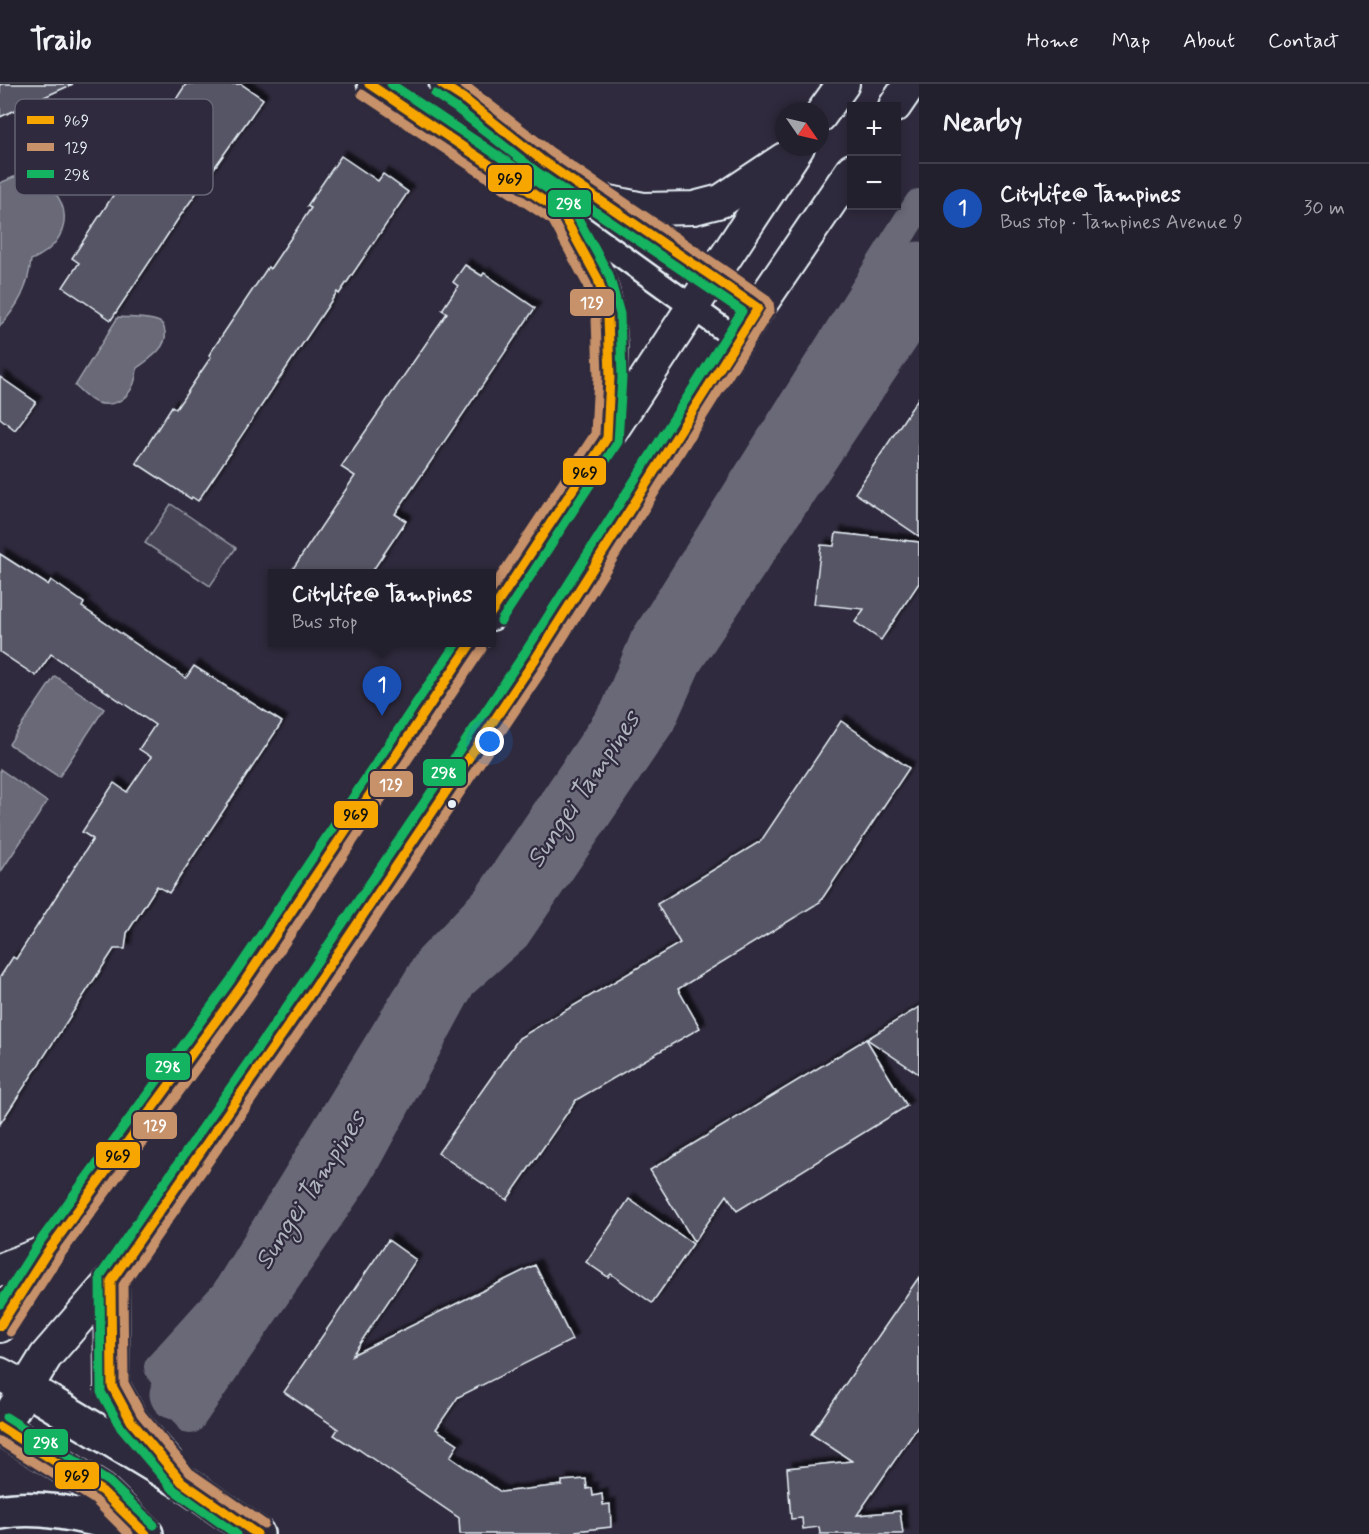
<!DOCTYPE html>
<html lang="en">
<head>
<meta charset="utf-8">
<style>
  :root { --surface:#23202e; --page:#2f2d3a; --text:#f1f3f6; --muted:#a3a3aa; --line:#403e4a; --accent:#8c9099 }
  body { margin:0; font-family:Mynerve,sans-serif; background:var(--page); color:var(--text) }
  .controls { position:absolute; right:18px; top:18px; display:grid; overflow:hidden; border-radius:0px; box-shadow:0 3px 9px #0003 }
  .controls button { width:54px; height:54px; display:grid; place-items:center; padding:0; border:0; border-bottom:2px solid var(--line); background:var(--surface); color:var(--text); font:30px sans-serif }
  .compass { position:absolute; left:775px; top:18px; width:54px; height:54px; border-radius:50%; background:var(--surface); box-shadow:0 3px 9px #0003; rotate:124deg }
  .you { position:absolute; left:490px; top:658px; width:21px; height:21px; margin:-15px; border:4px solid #fff; border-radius:50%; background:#1a73e8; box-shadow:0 0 0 9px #1a73e833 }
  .badge { display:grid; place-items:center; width:39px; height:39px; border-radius:50%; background:var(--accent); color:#fff; font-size:20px; font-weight:700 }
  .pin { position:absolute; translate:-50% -50px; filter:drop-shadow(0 2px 3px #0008) }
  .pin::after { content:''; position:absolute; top:32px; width:21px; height:18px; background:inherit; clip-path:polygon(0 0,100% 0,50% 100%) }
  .popup { position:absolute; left:268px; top:485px; width:228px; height:78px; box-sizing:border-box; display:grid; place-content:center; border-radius:0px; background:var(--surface); filter:drop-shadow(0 2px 4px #0005); font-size:20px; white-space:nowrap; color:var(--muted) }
  .popup b { font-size:22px; color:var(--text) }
  .popup::after { content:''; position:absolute; left:50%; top:100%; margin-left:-12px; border:12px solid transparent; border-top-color:var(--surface) }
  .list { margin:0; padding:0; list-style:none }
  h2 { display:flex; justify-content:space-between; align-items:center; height:78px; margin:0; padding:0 24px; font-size:26px }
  h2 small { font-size:20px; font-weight:400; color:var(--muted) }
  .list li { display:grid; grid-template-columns:39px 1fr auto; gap:18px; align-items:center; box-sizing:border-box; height:90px; padding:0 24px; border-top:2px solid var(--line) }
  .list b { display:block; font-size:22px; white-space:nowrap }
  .list p { margin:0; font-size:20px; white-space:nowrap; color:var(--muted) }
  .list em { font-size:20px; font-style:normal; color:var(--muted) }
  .map { position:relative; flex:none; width:919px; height:1450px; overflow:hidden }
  header { display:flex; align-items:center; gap:36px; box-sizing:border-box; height:84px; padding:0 30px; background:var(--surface); border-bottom:2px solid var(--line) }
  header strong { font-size:28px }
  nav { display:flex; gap:33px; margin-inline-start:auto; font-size:21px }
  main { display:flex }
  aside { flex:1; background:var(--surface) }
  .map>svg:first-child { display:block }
  .green { fill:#464455; stroke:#979aa6; stroke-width:1.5 }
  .water { fill:#696978; stroke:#9c9fab; stroke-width:1.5 }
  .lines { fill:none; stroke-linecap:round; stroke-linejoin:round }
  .canal { stroke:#696978; stroke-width:30 }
  .river { stroke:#696978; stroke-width:51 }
  .building { fill:#575565; stroke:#e8f1f8; stroke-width:1.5; filter:url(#shadow) }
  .street-casing { stroke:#e8f1f8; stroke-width:27 }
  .secondary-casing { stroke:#e8f1f8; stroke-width:36 }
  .primary-casing { stroke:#e8f1f8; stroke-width:38 }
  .street { stroke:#2f2a3d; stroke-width:22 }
  .secondary { stroke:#2f2a3d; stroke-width:32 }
  .primary { stroke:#2f2a3d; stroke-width:33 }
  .bus-1-casing { stroke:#2f2a3d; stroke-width:14 }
  .bus-2-casing { stroke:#2f2a3d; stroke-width:14 }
  .bus-3-casing { stroke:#2f2a3d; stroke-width:14 }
  .bus-1 { stroke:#f7a600; stroke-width:9 }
  .bus-2 { stroke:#c7916a; stroke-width:9 }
  .bus-3 { stroke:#13b361; stroke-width:9 }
  .bus-dot { fill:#e8f1f8; stroke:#2f2a3d; stroke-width:2 }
  .labels { text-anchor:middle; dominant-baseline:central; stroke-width:4.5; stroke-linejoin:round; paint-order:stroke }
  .water-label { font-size:26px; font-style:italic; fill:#afb4be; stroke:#2f2a3d }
  .key { fill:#2f2a3d; stroke:#666675; stroke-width:1.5 }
  .key-label { font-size:16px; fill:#e8f1f8 }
  .line-badge { stroke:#2f2a3d; stroke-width:2 }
  .badge-label { font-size:16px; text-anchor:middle; font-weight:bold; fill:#fff }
  .pale-badge-label { font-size:16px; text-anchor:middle; font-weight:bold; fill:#111 }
</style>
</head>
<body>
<header>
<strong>Trailo</strong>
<nav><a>Home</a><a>Map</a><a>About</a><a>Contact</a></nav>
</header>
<main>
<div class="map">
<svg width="919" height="1450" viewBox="0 0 919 1450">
  <defs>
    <filter id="shadow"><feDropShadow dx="5.5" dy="-5.5" stdDeviation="1.5" flood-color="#0009"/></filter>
  </defs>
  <rect width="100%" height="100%" fill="#2f2a3d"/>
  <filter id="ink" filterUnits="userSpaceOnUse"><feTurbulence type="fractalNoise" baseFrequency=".0167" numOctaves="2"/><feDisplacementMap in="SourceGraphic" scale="12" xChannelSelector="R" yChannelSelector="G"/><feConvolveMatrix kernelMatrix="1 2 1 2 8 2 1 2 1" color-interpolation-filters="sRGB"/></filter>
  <g filter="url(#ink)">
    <!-- green -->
    <polygon class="green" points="171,420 236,464 210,502 145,459"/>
    <!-- water -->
    <g class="water">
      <path d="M27,92C75,106 77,157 31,176C28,204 19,221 0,242V99L14,93Z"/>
      <path d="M118,233C131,234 146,233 157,237C163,239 164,242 165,248C168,264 148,276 137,284C136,306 122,325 97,319C90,317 81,307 75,302Z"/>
      <polygon points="55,592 104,625 59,693 9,660"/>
      <polygon points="0,685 47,718 0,789"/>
    </g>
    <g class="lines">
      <!-- canal -->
      <polyline class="canal" points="919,120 645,555 616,625 487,816 430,876 226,1209 159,1283 190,1335 357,1092 461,900 515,852 660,639 686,581 919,232"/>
      <!-- river -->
      <polyline class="river" points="175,1310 335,1078 406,952 487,831 537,781 638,627 669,562 919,183"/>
    </g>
    <!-- building -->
    <g class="building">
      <polygon points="0,0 73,0 0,33"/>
      <polygon points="186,0 241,0 263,15 178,135 111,236 63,203 79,179 72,174"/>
      <polygon points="341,72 378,97 383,90 408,108 339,210 337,208 198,417 192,413 191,415 136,379 172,322 176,325 211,273 209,271 268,183 270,185 311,124 307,122"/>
      <polygon points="465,181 482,192 484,189 535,224 395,430 406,437 371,489 290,489 355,392 341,383 447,229 442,226 458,202 453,198"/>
      <polygon points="0,293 36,318 15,346 0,334"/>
      <polygon points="919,313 919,452 855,409"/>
      <polygon points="836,449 919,458 919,499 881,556 855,538 864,525 814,520 821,461 834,462"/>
      <polygon points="0,470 48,501 51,496 84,519 82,523 186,594 194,582 282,638 169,809 157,802 127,849 125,865 114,865 0,1040 0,893 13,873 16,875 93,755 82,748 114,699 127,708 151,673 139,665 155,641 51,570 36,592 0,568"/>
      <polygon points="841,637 909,684 820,818 678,905 700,944 576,1016 507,1116 438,1069 519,954 680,859 657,820 761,757"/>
      <polygon points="919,923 919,990 867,955"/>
      <polygon points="866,955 907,1022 737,1127 727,1111 694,1158 650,1086"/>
      <polygon points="629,1115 693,1160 652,1219 611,1190 608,1193 586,1178"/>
      <polygon points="388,1156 416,1176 352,1271 535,1181 572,1256 458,1313 436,1345 458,1360 450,1373 501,1408 562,1401 562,1397 586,1395 587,1405 592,1404 593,1412 602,1410 603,1421 610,1420 611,1443 576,1447 576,1450 460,1450 459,1434 358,1365 357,1366 334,1351 338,1345 284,1308"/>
      <polygon points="919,1193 919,1341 857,1431 900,1427 903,1450 820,1450 819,1443 803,1445 802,1434 791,1435 787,1384 852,1377 811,1350"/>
    </g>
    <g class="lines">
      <defs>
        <g id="street">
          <polyline points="369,0 562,129 738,256"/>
          <polyline points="441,0 463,14 544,78 758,224"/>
        </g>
        <g id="secondary">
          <polyline points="895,22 910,0"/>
          <polyline points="820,32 843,0"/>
          <polyline points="604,117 643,125 694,124 721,117 784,75"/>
          <path d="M562,129C574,150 589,172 598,194C617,243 610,301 607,352"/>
          <polyline points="491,530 798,63"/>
          <polyline points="0,1186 48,1167"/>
          <polyline points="0,1242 48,1167 240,904 472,558"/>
          <polyline points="0,1290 26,1304"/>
          <polyline points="0,1347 46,1272 111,1197 306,916 534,577 758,224 852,86"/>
        </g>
        <g id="primary">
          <polyline points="111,1197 112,1302 131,1337 166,1378"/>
          <polyline points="26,1304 182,1398 257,1450"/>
          <polyline points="2,1344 102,1407 146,1450"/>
          <path d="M0,1428C45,1419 97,1436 141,1446"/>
        </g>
      </defs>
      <!-- street casing -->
      <use href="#street" class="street-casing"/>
      <!-- secondary casing -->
      <use href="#secondary" class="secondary-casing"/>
      <!-- primary casing -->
      <use href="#primary" class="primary-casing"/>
      <!-- street -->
      <use href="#street" class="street"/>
      <!-- secondary -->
      <use href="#secondary" class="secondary"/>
      <!-- primary -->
      <use href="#primary" class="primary"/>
      <defs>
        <g id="bus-1">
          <polyline points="369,0 562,129 598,195 608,232 610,293 607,354 491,529"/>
          <polyline points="0,1242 48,1167 240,904 472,558"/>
          <polyline points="0,1343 102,1407 146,1450"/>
          <polyline points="257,1450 182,1398 131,1337 112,1302 111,1197 306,916 534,577 758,224 544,78 463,14 441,0"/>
        </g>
        <g id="bus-2">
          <polyline points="362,10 553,137 587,200 596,234 598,293 595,350 491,507"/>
          <polyline points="10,1248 58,1174 250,911 482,565"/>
          <polyline points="0,1357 95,1416 129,1450"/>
          <polyline points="264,1440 190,1389 141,1330 124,1299 123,1201 316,923 544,584 770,226 769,219 765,214 551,68 463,0"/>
        </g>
        <g id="bus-3">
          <polyline points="391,0 570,120 609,191 620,230 622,294 618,358 501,537"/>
          <polyline points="0,1220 38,1160 230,897 457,558"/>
          <polyline points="6,1333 109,1398 154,1441"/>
          <polyline points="236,1450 174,1406 121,1344 101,1308 100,1192 296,909 524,570 742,227 537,88 456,24 435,10"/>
        </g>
      </defs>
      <!-- bus-1 casing -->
      <use href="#bus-1" class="bus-1-casing"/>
      <!-- bus-2 casing -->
      <use href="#bus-2" class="bus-2-casing"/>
      <!-- bus-3 casing -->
      <use href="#bus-3" class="bus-3-casing"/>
      <!-- bus-1 -->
      <use href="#bus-1" class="bus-1"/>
      <!-- bus-2 -->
      <use href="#bus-2" class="bus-2"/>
      <!-- bus-3 -->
      <use href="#bus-3" class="bus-3"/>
    </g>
  </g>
  <!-- markers -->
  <circle class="bus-dot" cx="452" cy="720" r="5"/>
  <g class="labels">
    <!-- water labels -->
    <g class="water-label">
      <text transform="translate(584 706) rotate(-56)">Sungei Tampines</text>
      <text transform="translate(311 1107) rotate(-57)">Sungei Tampines</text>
    </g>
  </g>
  <!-- legend -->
  <rect x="15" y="15" width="198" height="96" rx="9" class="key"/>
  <rect x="27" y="32" width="27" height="8" fill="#f7a600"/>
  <rect x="27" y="59" width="27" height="8" fill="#c7916a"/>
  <rect x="27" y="86" width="27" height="8" fill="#13b361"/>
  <g class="key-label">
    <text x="64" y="42">969</text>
    <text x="64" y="69">129</text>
    <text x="64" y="96">298</text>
  </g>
  <g class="line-badge">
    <rect x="487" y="80" width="46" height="29" rx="6" fill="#f7a600"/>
    <rect x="547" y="105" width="45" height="29" rx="6" fill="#13b361"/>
    <rect x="569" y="204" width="46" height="29" rx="6" fill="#c7916a"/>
    <rect x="562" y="373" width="45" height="29" rx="6" fill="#f7a600"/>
    <rect x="422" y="674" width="45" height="29" rx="6" fill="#13b361"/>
    <rect x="369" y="686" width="45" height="28" rx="6" fill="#c7916a"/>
    <rect x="333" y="716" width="46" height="29" rx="6" fill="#f7a600"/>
    <rect x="145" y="968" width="46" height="29" rx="6" fill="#13b361"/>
    <rect x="132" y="1027" width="46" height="29" rx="6" fill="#c7916a"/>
    <rect x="95" y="1057" width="46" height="28" rx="6" fill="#f7a600"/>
    <rect x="23" y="1344" width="46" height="28" rx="6" fill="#13b361"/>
    <rect x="54" y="1377" width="46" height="29" rx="6" fill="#f7a600"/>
  </g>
  <g class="badge-label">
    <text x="569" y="125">298</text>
    <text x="592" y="224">129</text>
    <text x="444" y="694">298</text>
    <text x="391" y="706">129</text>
    <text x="168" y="988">298</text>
    <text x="155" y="1047">129</text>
    <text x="46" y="1364">298</text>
  </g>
  <g class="pale-badge-label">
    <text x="510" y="100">969</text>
    <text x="585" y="394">969</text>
    <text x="356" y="736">969</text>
    <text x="118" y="1077">969</text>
    <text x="77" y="1397">969</text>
  </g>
</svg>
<div class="controls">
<button>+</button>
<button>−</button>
</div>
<svg class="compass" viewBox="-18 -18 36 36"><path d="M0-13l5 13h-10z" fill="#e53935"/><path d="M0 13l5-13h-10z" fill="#a3a3aa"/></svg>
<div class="you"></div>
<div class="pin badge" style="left:382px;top:632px;background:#1a4fb4">1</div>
<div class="popup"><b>Citylife@ Tampines</b>Bus stop</div>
</div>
<aside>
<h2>Nearby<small></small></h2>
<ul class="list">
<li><span class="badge" style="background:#1a4fb4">1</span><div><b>Citylife@ Tampines</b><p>Bus stop · Tampines Avenue 9</p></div><em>30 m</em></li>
</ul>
</aside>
</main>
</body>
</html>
